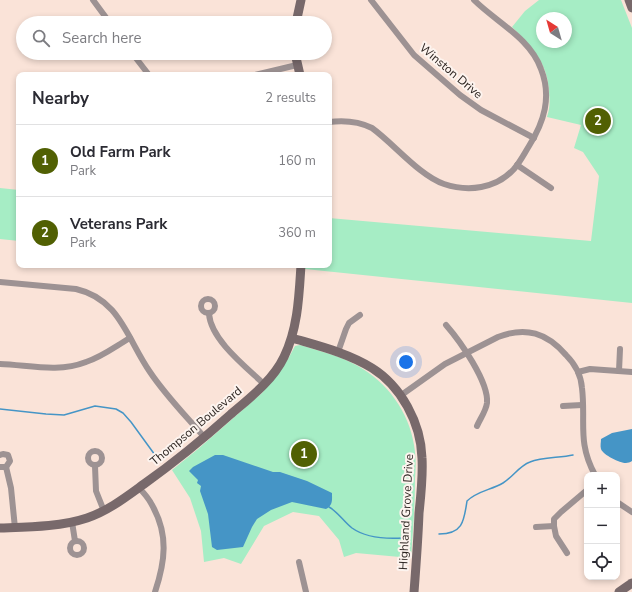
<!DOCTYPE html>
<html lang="en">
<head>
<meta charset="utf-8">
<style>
  :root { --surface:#fff; --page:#f7f7f7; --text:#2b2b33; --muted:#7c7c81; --line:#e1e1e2; --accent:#516003 }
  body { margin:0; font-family:"Nunito Sans",sans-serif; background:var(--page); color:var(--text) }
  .controls { position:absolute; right:12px; bottom:12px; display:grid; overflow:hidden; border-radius:8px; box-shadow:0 2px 6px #0003 }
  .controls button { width:36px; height:36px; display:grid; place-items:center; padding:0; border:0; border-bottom:1px solid var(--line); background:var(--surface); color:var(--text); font:20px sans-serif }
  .compass { position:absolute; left:536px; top:12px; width:36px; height:36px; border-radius:50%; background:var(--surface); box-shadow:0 2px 6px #0003; rotate:323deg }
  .you { position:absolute; left:406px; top:362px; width:14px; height:14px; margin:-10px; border:3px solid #fff; border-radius:50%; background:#1a73e8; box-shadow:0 0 0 6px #1a73e833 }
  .badge { display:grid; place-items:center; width:26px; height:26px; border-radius:50%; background:var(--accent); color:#fff; font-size:13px; font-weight:700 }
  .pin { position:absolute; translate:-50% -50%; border:2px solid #fff; box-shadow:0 1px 4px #0006 }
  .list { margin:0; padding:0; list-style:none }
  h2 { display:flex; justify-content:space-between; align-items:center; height:52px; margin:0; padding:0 16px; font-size:17px }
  h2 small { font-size:13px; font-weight:400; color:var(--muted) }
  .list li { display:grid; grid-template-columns:26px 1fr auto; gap:12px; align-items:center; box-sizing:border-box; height:72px; padding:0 16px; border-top:1px solid var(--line) }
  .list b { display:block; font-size:15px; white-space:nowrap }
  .list p { margin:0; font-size:13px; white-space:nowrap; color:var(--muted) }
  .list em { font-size:13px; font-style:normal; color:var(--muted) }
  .icon { flex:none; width:22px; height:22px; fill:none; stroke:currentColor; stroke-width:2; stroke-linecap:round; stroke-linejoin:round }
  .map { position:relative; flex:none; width:632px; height:592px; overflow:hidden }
  .search { position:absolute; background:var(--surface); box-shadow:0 2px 6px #0003; left:16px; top:16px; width:316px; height:44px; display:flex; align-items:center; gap:10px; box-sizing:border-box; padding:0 14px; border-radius:22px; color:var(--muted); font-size:15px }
  .panel { position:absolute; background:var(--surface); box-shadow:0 2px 6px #0003; left:16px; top:72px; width:316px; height:196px; border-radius:8px }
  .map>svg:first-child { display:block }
  .green { fill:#a6edc5; fill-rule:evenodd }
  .water { fill:#4595c6 }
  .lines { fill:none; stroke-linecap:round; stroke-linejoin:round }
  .stream { stroke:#4595c6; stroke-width:1.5 }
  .street { stroke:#9d9293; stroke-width:6 }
  .secondary { stroke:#78696b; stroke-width:9 }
  .labels { text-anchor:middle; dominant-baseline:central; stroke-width:4; stroke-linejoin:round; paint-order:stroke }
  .street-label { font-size:12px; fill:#2e2622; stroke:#fdf4ef }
</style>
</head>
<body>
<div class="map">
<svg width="632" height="592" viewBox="0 0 632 592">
  <rect width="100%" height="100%" fill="#fae3d8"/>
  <!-- green -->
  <g class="green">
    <path d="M539,0H621L632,28V303L305,269V265H329V218L591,241L599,176L583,152L574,148L581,125L547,117C550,108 550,101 549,92C548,63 532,47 512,27L525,11ZM542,18H566V42H542Z"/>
    <polygon points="0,188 19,190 19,241 0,239"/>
    <path d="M300,345C320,351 340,356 358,366C387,382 409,412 414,445C416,456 416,468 415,479C415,505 413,532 411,558L356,553L344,557L339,540L319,516L293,512L264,526L241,564L224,558L204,562L201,531L190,498L172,470L198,449L262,393L288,359L295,346Z"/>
  </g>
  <!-- water -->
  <g class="water">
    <path d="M632,429V461C631,462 627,463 626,463C620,463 603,455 601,449C600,446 601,442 601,439L612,433Z"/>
    <path d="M215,455H223L273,472H280L307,481L332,493C332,500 333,505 326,509L292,502L271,510L257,519L252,527L243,547L217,550L212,547L208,514L200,491L201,486L197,483L198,480L189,471L193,467Z"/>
  </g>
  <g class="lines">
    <!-- stream -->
    <g class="stream">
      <polyline points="0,409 46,414 64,415 95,406 116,409 123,413 131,422 155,455"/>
      <path d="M329,507C338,512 344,522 352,528C366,538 387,539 403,538"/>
      <path d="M439,534C463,534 464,521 467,501C477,491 491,490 503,483C513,477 519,466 530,462C542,457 560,458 573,455"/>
    </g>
    <!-- street -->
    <g class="street">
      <polyline points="93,0 110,23"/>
      <polyline points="371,0 414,55 460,95 481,110 534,138"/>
      <polyline points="132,53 149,75"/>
      <polyline points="255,75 297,65"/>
      <path d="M329,122C345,120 358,121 372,128C394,144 420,176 444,184C468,192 496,189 514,169C520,162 524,154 529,146C544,122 552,97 541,69C530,38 496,22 474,0"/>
      <polyline points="517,165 551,188"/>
      <path d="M0,282L76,289C120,299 127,339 150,372C166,396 186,416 205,438"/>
      <circle cx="208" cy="306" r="7"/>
      <path d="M209,314C211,340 246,367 264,384"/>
      <path d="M446,325C460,341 489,382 487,403C486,411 480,419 477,426"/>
      <polyline points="338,352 346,329 349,323 360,315"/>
      <path d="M0,364C29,365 58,373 86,362C102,357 116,346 130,338"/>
      <polyline points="619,371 620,349"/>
      <polyline points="578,372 590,369 632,372"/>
      <path d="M400,396L445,364L498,337C526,326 547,333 566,355C575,364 581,375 582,388C586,422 577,442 595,475"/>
      <polyline points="563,406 582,405"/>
      <circle cx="95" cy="458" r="7"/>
      <polyline points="0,455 3,454 8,455 10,461 6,467 0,467"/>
      <polyline points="95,466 96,491 104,511"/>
      <polyline points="6,467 11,488 15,528"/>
      <path d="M139,488C144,493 149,499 152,505C169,535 165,562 155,592"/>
      <polyline points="617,502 632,512"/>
      <polyline points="72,522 75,541"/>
      <polyline points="536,527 554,526"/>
      <circle cx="77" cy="548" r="7"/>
      <polyline points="567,553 556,536 554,526 554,519 561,512 587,490"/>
      <polyline points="299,562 306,592"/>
    </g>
    <!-- secondary -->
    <g class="secondary">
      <polyline points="629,0 632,8"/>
      <polyline points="296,23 301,0"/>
      <polyline points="295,53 300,75"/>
      <path d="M292,338C319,346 348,353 372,368C401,386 421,423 422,458C423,476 421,495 419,513C418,539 416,566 414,592"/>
      <path d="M0,528C29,527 60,527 87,518C108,511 126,497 144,484C175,462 203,439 231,414C251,397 273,380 284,357C298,328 299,296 301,265"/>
      <polyline points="619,592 632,583"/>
    </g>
  </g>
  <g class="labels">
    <!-- street labels -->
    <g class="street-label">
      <text transform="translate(451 71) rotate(40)">Winston Drive</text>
      <text transform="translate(196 426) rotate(-40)">Thompson Boulevard</text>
      <text transform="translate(406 512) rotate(-87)">Highland Grove Drive</text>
    </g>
  </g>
</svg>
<div class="controls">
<button>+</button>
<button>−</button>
<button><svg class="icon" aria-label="locate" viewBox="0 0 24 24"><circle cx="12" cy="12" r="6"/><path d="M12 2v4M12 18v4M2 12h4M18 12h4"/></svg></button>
</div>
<svg class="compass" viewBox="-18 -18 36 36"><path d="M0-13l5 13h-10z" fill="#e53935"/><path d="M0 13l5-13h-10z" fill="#7c7c81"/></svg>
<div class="you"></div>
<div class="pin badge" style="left:304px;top:454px">1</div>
<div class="pin badge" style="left:598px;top:121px">2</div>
<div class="search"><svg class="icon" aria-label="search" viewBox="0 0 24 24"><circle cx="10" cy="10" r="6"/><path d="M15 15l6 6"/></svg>Search here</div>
<section class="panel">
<h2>Nearby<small>2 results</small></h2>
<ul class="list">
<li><span class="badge">1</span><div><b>Old Farm Park</b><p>Park</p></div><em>160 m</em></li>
<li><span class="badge">2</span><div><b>Veterans Park</b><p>Park</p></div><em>360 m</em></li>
</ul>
</section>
</div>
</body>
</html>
